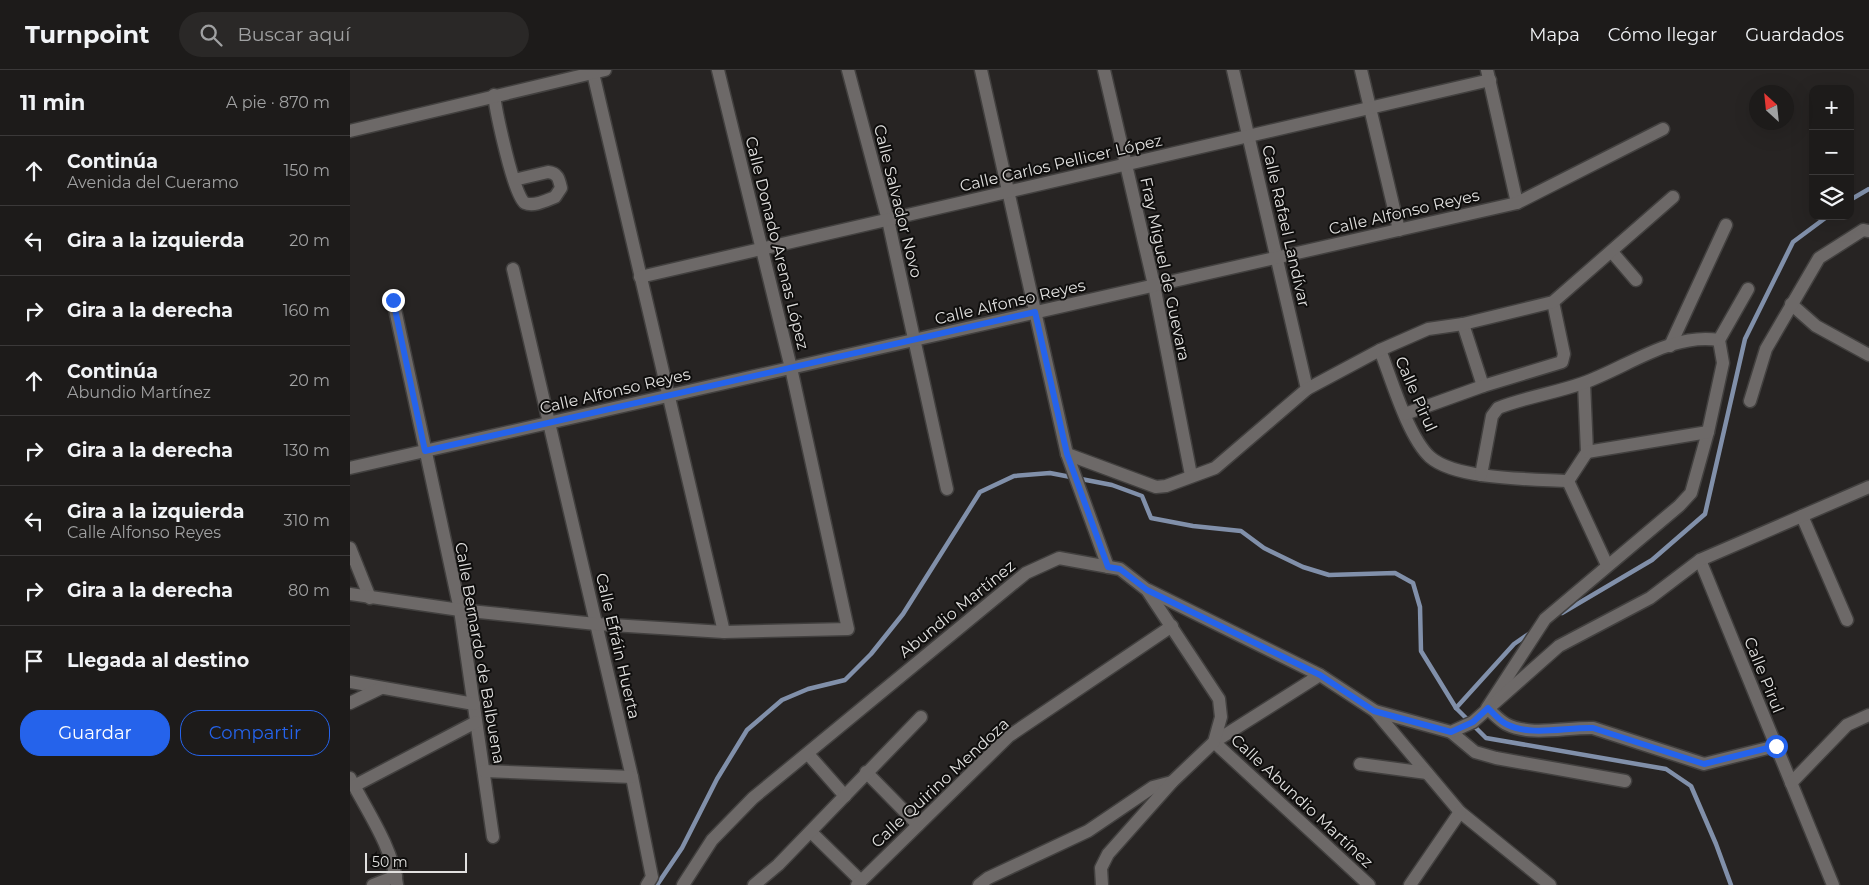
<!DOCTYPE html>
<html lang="es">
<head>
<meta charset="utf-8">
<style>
  :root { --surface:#1d1b1a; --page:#2a2827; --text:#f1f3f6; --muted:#a0a1a2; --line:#3b3939; --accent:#2563eb }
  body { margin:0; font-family:Montserrat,sans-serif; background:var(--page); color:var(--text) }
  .controls { position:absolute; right:15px; top:15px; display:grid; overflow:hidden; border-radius:10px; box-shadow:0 5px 20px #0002 }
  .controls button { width:45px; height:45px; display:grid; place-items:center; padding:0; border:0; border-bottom:1px solid var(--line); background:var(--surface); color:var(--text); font:25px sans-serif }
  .compass { position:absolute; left:1399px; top:15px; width:45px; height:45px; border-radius:50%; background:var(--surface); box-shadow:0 5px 20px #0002; rotate:333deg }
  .scale { position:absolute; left:15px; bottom:12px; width:102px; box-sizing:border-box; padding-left:5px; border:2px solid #e1e0df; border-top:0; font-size:14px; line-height:18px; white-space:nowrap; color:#e1e0df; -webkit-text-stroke:4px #0f0e0d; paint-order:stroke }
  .stop { position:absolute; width:15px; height:15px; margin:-11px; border:4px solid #2563eb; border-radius:50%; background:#fff }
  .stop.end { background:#2563eb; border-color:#fff; box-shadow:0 1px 5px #0008 }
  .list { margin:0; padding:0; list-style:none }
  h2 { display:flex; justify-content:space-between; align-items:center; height:65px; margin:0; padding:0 20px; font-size:21px }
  h2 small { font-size:16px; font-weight:400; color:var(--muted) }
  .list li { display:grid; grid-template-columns:32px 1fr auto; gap:15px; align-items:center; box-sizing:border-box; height:70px; padding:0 20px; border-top:1px solid var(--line) }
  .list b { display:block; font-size:19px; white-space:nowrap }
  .list p { margin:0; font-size:16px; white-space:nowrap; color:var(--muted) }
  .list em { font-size:16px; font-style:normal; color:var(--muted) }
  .actions { display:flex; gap:10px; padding:15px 20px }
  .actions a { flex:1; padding:11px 0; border:1px solid var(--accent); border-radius:20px; text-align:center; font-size:18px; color:var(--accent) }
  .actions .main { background:var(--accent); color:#fff }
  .icon { flex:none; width:28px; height:28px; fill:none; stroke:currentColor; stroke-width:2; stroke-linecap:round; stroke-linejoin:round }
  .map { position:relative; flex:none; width:1519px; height:815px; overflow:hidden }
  header { display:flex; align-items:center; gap:30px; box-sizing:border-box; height:70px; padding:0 25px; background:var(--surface); border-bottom:1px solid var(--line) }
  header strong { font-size:24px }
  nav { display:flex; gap:28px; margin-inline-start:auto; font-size:18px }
  .search { width:350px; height:45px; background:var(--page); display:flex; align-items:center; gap:12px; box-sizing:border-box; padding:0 18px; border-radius:28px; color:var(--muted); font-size:19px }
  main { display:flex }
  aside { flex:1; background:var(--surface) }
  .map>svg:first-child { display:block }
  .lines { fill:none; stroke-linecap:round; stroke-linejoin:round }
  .stream { stroke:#8190aa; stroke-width:4.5 }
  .minor-casing { stroke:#42403f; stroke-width:15 }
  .tertiary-casing { stroke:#42403f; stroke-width:15 }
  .minor { stroke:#6d6968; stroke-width:12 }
  .tertiary { stroke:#6d6968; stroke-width:12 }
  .route { stroke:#2563eb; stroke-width:6 }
  .labels { text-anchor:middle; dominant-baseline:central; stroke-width:4; stroke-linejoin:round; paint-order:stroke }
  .street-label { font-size:16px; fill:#e1e0df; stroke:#0f0e0d }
</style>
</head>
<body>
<header>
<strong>Turnpoint</strong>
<div class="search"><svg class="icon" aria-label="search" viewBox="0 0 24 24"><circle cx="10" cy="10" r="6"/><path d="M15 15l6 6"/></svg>Buscar aquí</div>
<nav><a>Mapa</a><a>Cómo llegar</a><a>Guardados</a></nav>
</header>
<main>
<aside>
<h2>11 min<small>A pie · 870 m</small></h2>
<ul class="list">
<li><svg class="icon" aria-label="ahead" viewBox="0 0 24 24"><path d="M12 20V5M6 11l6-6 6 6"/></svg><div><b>Continúa</b><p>Avenida del Cueramo</p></div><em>150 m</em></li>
<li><svg class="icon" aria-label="left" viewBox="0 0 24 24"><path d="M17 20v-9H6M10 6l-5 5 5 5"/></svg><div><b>Gira a la izquierda</b></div><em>20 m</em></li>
<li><svg class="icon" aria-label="right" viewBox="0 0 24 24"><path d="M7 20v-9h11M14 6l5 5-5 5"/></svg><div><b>Gira a la derecha</b></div><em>160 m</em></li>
<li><svg class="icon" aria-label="ahead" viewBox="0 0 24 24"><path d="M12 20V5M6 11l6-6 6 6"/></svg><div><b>Continúa</b><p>Abundio Martínez</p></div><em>20 m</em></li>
<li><svg class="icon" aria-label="right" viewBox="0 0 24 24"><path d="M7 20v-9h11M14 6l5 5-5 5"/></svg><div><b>Gira a la derecha</b></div><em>130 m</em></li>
<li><svg class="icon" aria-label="left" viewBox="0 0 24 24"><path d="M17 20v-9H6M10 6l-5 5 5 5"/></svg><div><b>Gira a la izquierda</b><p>Calle Alfonso Reyes</p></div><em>310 m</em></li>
<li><svg class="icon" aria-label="right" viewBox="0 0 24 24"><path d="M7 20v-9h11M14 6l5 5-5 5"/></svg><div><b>Gira a la derecha</b></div><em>80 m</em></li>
<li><svg class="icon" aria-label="arrive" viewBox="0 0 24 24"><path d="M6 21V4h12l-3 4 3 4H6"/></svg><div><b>Llegada al destino</b></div></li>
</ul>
<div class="actions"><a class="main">Guardar</a><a>Compartir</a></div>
</aside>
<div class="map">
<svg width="1519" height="815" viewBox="0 0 1519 815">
  <rect width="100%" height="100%" fill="#272423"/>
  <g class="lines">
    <!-- stream -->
    <g class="stream">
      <polyline points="1500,130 1519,119"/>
      <polyline points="1212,543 1302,490 1355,444 1395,269 1443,172 1478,146"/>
      <polyline points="1106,638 1164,574 1180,563"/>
      <polyline points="307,815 332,778 367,709 397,660 432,630 458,619 495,610 521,584 553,544 630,422 664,406 700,403 762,415 792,426 801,448 843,456 891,461 914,478 953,497 979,505 1045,503 1063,513 1070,537 1071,581 1106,638 1136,668 1316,699 1341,716 1366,774 1381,815"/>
    </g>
    <defs>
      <g id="minor">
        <polyline points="498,0 538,150 597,419"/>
        <polyline points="631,0 717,384 758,497"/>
        <polyline points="754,0 804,215 841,405"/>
        <polyline points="883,0 957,319"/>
        <polyline points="1011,0 1049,160"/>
        <polyline points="1137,0 1167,133"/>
        <polyline points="243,3 374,562"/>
        <path d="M144,25C146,41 164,128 175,133C184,137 197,130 205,127L211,118C209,109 208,103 198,102L164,110"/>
        <polyline points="1262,182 1286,210"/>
        <polyline points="163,199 282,707 302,807 297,815"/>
        <polyline points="290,207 1140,10"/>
        <path d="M1398,219L1369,270L1373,293L1358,362L1341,423L1329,436L1195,549L1137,638C1143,643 1149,650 1156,654C1181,667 1216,657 1243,658L1354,694L1426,676"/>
        <polyline points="43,230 110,540 143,767"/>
        <polyline points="1441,234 1466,256 1519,285"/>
        <polyline points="1113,254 1133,316"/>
        <polyline points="1320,276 1376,155"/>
        <path d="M1030,280C1041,308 1058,367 1080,387C1106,410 1183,409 1218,411"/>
        <polyline points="1234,313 1237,382 1218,411 1257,495"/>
        <polyline points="1400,331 1416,279 1469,188 1513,160 1519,161"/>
        <polyline points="1055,344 1133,316 1212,292 1214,284 1203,232"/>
        <polyline points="1237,382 1358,362"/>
        <polyline points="717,384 806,417 816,416 865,398 957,319 1030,280 1078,259 1113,254 1203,232 1323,127"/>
        <polyline points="0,398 1167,133 1313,59"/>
        <path d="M1131,405L1142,346L1148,338C1176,327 1205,323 1233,313C1276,298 1322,262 1369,270"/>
        <polyline points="1452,446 1497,550"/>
        <polyline points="0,478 20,528"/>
        <polyline points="1350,490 1483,815"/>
        <polyline points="0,524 110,540 246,554 374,562 498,559 441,298 368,0"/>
        <polyline points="970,605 864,672 1019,815"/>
        <polyline points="0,612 124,634"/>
        <polyline points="0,633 31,618"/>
        <polyline points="1025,641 1110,742 1200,815"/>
        <polyline points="1101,662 1125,682 1146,688 1275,711"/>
        <polyline points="458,684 495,726"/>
        <polyline points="1010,694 1077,703"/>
        <polyline points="134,701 282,707"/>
        <polyline points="516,702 568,755"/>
        <path d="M0,708C17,741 43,778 47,815"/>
        <polyline points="1441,713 1497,655 1519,645"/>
        <polyline points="4,716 126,652"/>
        <polyline points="461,762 511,811"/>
        <polyline points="23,815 46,806"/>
        <polyline points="404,815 428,795 571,647"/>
        <polyline points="507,815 659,666 822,556"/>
        <polyline points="629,815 638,808 738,761 803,717 822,712"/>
        <polyline points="1060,815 1110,742"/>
      </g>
      <g id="tertiary">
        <polyline points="0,61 255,0"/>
        <polyline points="798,520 970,605 1025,641 1101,662 1123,652 1209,576 1300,528 1350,490 1519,417"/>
        <polyline points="333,815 362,770 403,728 676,503 709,488 770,499 797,520 869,629 871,647 864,672 822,712 758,784 751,798 752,815"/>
      </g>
    </defs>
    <!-- minor casing -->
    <use href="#minor" class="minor-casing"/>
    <!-- tertiary casing -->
    <use href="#tertiary" class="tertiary-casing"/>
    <!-- minor -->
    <use href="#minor" class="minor"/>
    <!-- tertiary -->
    <use href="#tertiary" class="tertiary"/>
  </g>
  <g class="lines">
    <!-- route -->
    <path class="route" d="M43,230L75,381L685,242L717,384L758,497L770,499L797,520L970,605L1024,641L1101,662L1123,652L1138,638C1143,643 1149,650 1156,654C1181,667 1216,657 1243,658L1354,694L1426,676"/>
  </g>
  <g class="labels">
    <!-- street labels -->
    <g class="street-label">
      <text transform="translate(711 93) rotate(-13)">Calle Carlos Pellicer López</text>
      <text transform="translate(548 131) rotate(76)">Calle Salvador Novo</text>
      <text transform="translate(1054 142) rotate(-13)">Calle Alfonso Reyes</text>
      <text transform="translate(936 156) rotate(77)">Calle Rafael Landívar</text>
      <text transform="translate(427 173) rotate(76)">Calle Donado Arenas López</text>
      <text transform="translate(815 199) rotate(78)">Fray Miguel de Guevara</text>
      <text transform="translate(660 232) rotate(-13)">Calle Alfonso Reyes</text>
      <text transform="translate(265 321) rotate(-13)">Calle Alfonso Reyes</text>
      <text transform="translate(1066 324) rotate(66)">Calle Pirul</text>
      <text transform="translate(607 539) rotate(-39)">Abundio Martínez</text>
      <text transform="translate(268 576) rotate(77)">Calle Efráin Huerta</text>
      <text transform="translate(130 583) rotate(80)">Calle Bernardo de Balbuena</text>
      <text transform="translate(1414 605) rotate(68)">Calle Pirul</text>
      <text transform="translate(590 713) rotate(-43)">Calle Quirino Mendoza</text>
      <text transform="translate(952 731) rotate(43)">Calle Abundio Martínez</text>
    </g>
  </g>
</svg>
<div class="controls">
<button>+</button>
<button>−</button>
<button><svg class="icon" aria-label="layers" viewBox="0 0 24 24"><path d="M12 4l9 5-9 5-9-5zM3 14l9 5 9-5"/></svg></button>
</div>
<svg class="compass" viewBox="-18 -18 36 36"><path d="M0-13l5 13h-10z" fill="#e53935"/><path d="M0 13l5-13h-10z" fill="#a0a1a2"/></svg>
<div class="scale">50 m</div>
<div class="stop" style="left:1426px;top:676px"></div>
<div class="stop end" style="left:43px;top:230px"></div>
</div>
</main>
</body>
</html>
